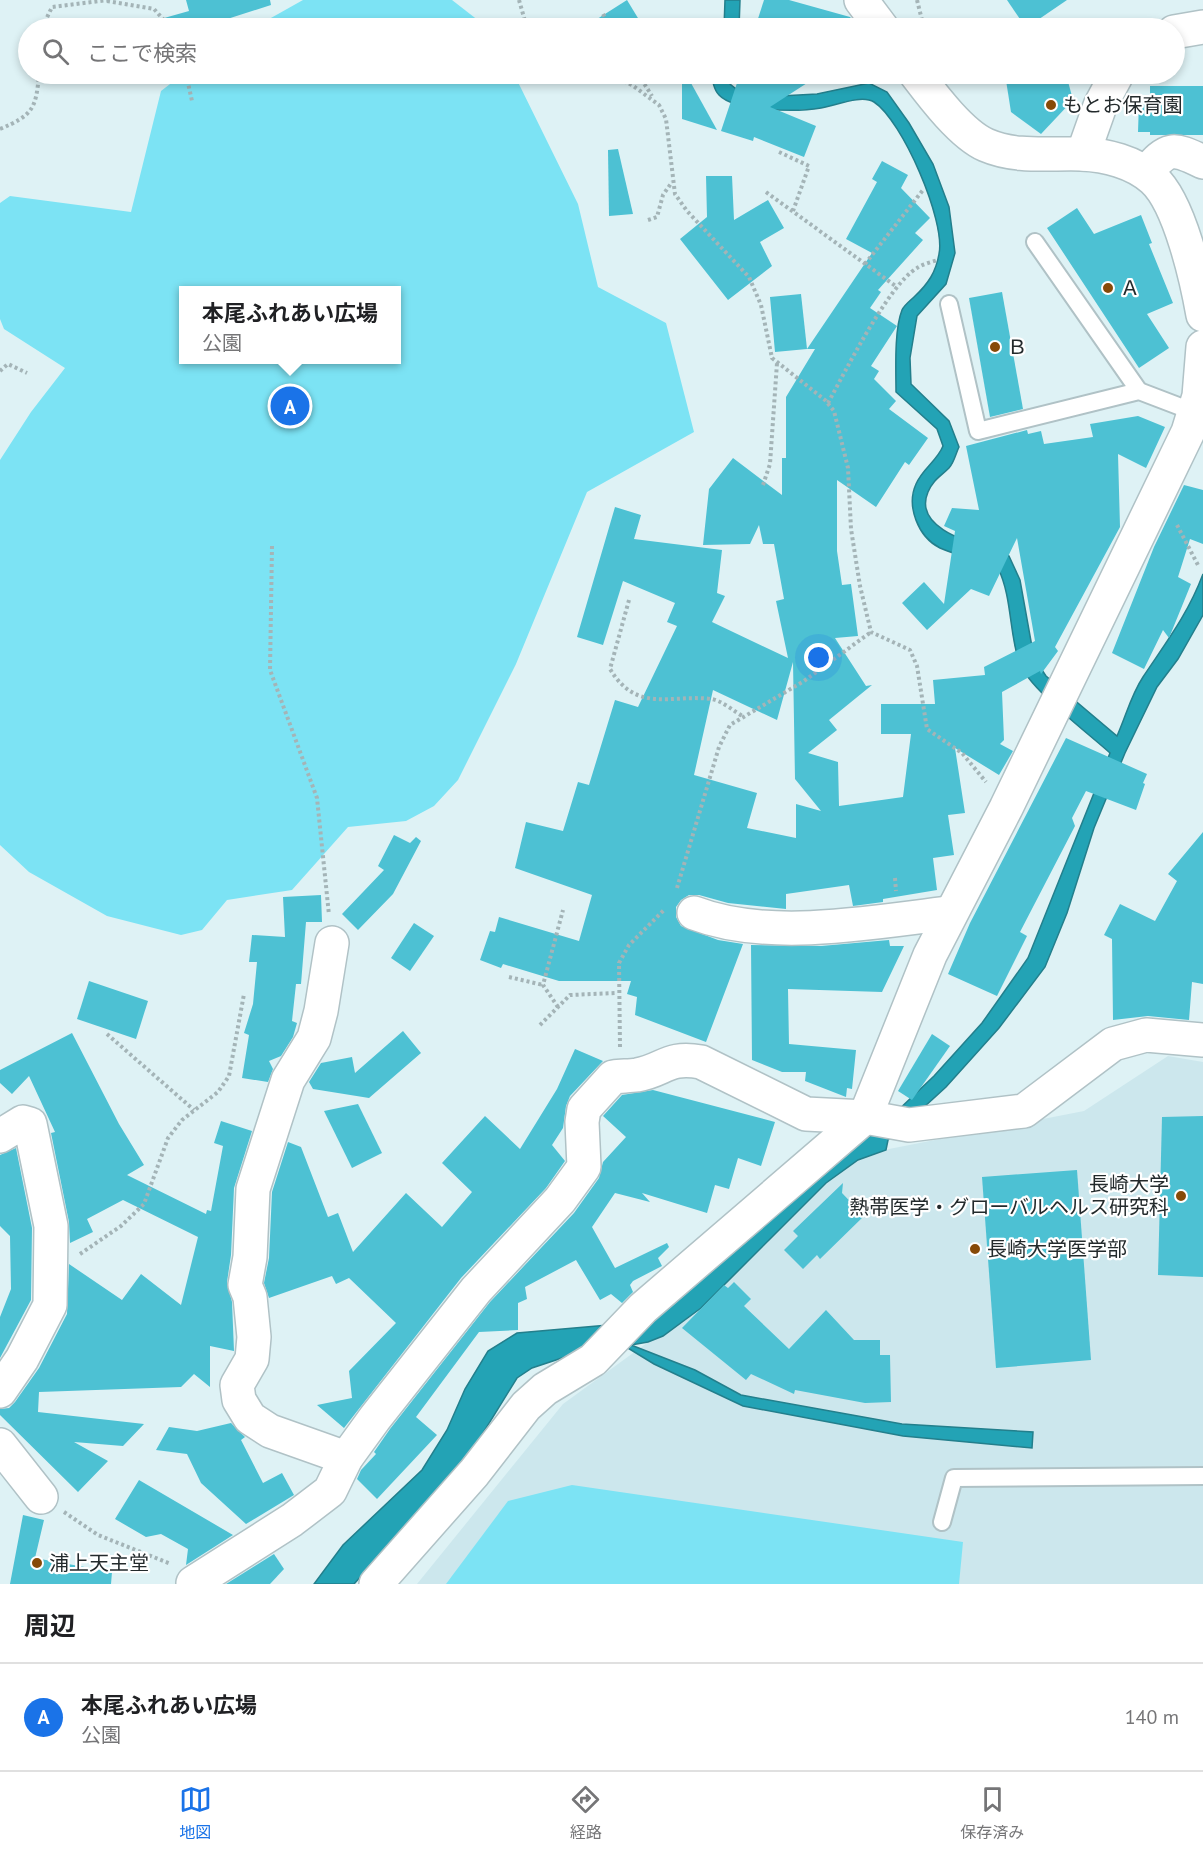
<!DOCTYPE html>
<html lang="ja">
<head>
<meta charset="utf-8">
<style>
  :root { --surface:#fff; --page:#f2f2f2; --text:#202124; --muted:#757577; --line:#e0e0e0; --accent:#1a73e8 }
  body { margin:0; font-family:"PT Sans","Noto Sans JP",sans-serif; background:var(--page); color:var(--text) }
  .you { position:absolute; left:819px; top:658px; width:21px; height:21px; margin:-15px; border:4px solid #fff; border-radius:50%; background:#1a73e8; box-shadow:0 0 0 9px #1a73e833 }
  .badge { display:grid; place-items:center; width:39px; height:39px; border-radius:50%; background:var(--accent); color:#fff; font-size:20px; font-weight:700 }
  .pin { position:absolute; translate:-50% -50%; border:3px solid #fff; box-shadow:0 2px 6px #0006 }
  .popup { position:absolute; left:179px; top:286px; width:222px; height:78px; box-sizing:border-box; display:grid; place-content:center; border-radius:0px; background:var(--surface); filter:drop-shadow(0 2px 4px #0005); font-size:20px; white-space:nowrap; color:var(--muted) }
  .popup b { font-size:22px; color:var(--text) }
  .popup::after { content:''; position:absolute; left:50%; top:100%; margin-left:-12px; border:12px solid transparent; border-top-color:var(--surface) }
  .list { margin:0; padding:0; list-style:none }
  h2 { display:flex; justify-content:space-between; align-items:center; height:78px; margin:0; padding:0 24px; font-size:26px }
  h2 small { font-size:20px; font-weight:400; color:var(--muted) }
  .list li { display:grid; grid-template-columns:39px 1fr auto; gap:18px; align-items:center; box-sizing:border-box; height:108px; padding:0 24px; border-top:2px solid var(--line) }
  .list b { display:block; font-size:22px; white-space:nowrap }
  .list p { margin:0; font-size:20px; white-space:nowrap; color:var(--muted) }
  .list em { font-size:20px; font-style:normal; color:var(--muted) }
  .icon { flex:none; width:33px; height:33px; fill:none; stroke:currentColor; stroke-width:2; stroke-linecap:round; stroke-linejoin:round }
  .map { position:relative; flex:none; width:1203px; height:1584px; overflow:hidden }
  .search { position:absolute; background:var(--surface); box-shadow:0 3px 9px #0003; left:18px; right:18px; top:18px; height:66px; display:flex; align-items:center; gap:15px; box-sizing:border-box; padding:0 21px; border-radius:33px; color:var(--muted); font-size:22px }
  .sheet { height:186px; background:var(--surface) }
  nav { display:flex; justify-content:space-around; align-items:center; box-sizing:border-box; height:84px; border-top:2px solid var(--line); background:var(--surface); font-size:16px; color:var(--muted) }
  nav a { display:grid; justify-items:center; gap:3px }
  nav .on { color:var(--accent) }
  .map>svg:first-child { display:block }
  .built { fill:#cce7ed }
  .green { fill:#7ce3f4; fill-rule:evenodd }
  .water { fill:#23a3b5; stroke:#237f8c; stroke-width:1.5 }
  .building { fill:#4dc1d3; fill-rule:evenodd }
  .lines { fill:none; stroke-linecap:round; stroke-linejoin:round }
  .lane-casing { stroke:#b0c2c6; stroke-width:20 }
  .street-casing { stroke:#b0c2c6; stroke-width:36 }
  .path { stroke:#a4b4b7; stroke-width:4; stroke-dasharray:3 3; stroke-linecap:butt }
  .lane { stroke:#fff; stroke-width:16 }
  .street { stroke:#fff; stroke-width:33 }
  .poi-dot { fill:#874a08; stroke:#fff; stroke-width:2 }
  .labels { text-anchor:middle; dominant-baseline:central; stroke-width:4.5; stroke-linejoin:round; paint-order:stroke }
  .poi-label { font-size:20px; fill:#232a2c; stroke:#fff; text-anchor:start }
</style>
</head>
<body>
<div class="map">
<svg width="1203" height="1584" viewBox="0 0 1203 1584">
  <rect width="100%" height="100%" fill="#def2f5"/>
  <!-- built -->
  <polygon class="built" points="1168,1056 1203,1062 1203,1584 417,1584 563,1404 673,1324 823,1175 889,1149 1084,1111"/>
  <!-- green -->
  <g class="green">
    <polygon points="303,0 452,0 488,28 253,28"/>
    <path d="M183,74H514L578,204L598,287L666,323L694,432L587,492L516,664L458,780L434,806L406,821L348,827L292,890L227,900L202,930L181,935L107,916L29,872L0,845V460L31,412L65,368L4,329L0,319V203L10,196L131,212L161,91ZM184,290H397V360H184Z"/>
    <polygon points="572,1485 963,1542 959,1584 446,1584 508,1501"/>
  </g>
  <!-- water -->
  <g class="water">
    <polygon points="725,0 740,0 739,28 724,28"/>
    <path d="M712,74H727L730,84L735,88L780,96L817,94L869,83L887,92L909,123L933,164L949,207L955,253L946,284L917,316L910,358L911,384L949,421L959,447C956,453 954,463 949,468C941,476 933,480 928,492C911,532 984,546 1009,556L1020,580L1034,658L1046,676L1117,736C1126,716 1131,695 1143,677C1167,641 1188,614 1203,574V615L1178,659L1157,687L1125,753L1094,828L1067,913L1045,967L999,1028L946,1087L888,1140L886,1150L858,1160L826,1183L701,1308L663,1336L648,1342L631,1345L695,1370L741,1395L902,1424L1033,1432L1032,1448L903,1436L743,1406L654,1364L623,1345L592,1348L532,1368L517,1378L475,1446L445,1484L354,1584H314L343,1545L422,1470L447,1430L465,1389L488,1351L517,1333L643,1322L653,1318L687,1292L785,1193L873,1134L934,1076L982,1023L1028,958L1110,753C1088,733 1028,688 1019,662C1009,631 1012,597 998,568C979,560 958,556 940,548C918,537 906,506 916,484C923,468 937,461 943,446L937,429L896,392C896,370 894,330 902,310C904,305 911,300 915,296C928,284 936,272 939,254C946,221 902,120 874,102C861,94 835,106 821,108C798,112 735,112 719,95C714,90 712,80 712,74Z"/>
  </g>
  <!-- building -->
  <g class="building">
    <polygon points="186,0 270,0 271,5 221,21 223,28 150,28 150,22 189,11"/>
    <polygon points="627,0 644,28 583,28"/>
    <polygon points="764,0 789,0 850,17 859,28 755,28"/>
    <polygon points="1007,0 1067,0 1026,28"/>
    <polygon points="682,74 686,74 717,130 682,119"/>
    <polygon points="740,74 821,74 770,107 816,126 804,157 754,137 753,141 721,131"/>
    <polygon points="1005,74 1066,74 1073,100 1041,134 1011,112"/>
    <polygon points="1150,86 1203,86 1203,135 1150,135 1150,132 1138,132 1139,102 1150,102"/>
    <polygon points="618,149 633,214 609,216 608,150"/>
    <path d="M882,161L908,175L901,188L930,218L915,233L923,240L878,290L881,292L870,308L897,326L871,366L879,371L874,379L896,401L889,409L928,438L909,465L905,462L876,507L837,480V551L842,585L851,584L858,636L835,638L866,686L872,685L829,720L837,730L808,753L838,762L839,806L903,797L911,734H881V704H935L933,680L985,675L984,667L1035,641L1017,538L989,596L971,589L927,630L902,603L924,582L944,604L955,531L944,526L952,508L979,510L966,446L1027,430L1028,434L1041,431L1044,444L1093,437L1090,424L1138,416L1165,427L1146,468L1118,454L1120,527L1055,647L1058,651L1041,674L1040,671L1002,692L1004,740L1000,744L1013,751L999,775L955,748L965,813L948,815L954,855L933,858L937,890L883,899V902L853,906L849,885L786,894V909L728,903L699,895H689L681,900L676,907V917L681,926L718,940L743,944L706,1042L635,1015L637,997L627,994L631,981H559L503,964L501,968L480,960L490,931L495,932L499,917L579,941L592,895L515,868L526,822L563,831L578,782L589,785L615,700L638,707L677,626L667,622L675,603L623,581L603,645L577,637L615,507L641,515L634,539L722,550L717,593L725,596L712,622L788,658L776,601L784,599L774,544H763L759,525L750,544L703,545L709,489L733,458L782,495V458H786V397L815,349H807L872,253L846,239L877,182L872,179ZM793,662L795,779L821,811L796,804V838L747,828L757,793L694,775L713,690L777,720Z"/>
    <polygon points="706,176 732,176 734,220 768,200 784,228 760,242 772,266 728,300 680,239 707,217"/>
    <polygon points="1077,208 1094,234 1141,215 1152,243 1149,244 1173,303 1147,314 1169,348 1139,368 1047,228"/>
    <polygon points="1002,292 1023,409 990,417 969,298"/>
    <polygon points="801,294 807,349 775,352 770,297"/>
    <polygon points="1184,485 1203,490 1203,544 1190,539 1178,577 1191,584 1169,638 1163,630 1144,669 1112,653 1154,547"/>
    <polygon points="1066,738 1147,774 1143,783 1145,784 1136,810 1086,791 1072,818 1075,826 1020,932 1027,936 997,996 948,974 970,923"/>
    <polygon points="1203,832 1203,984 1192,982 1189,1020 1148,1016 1113,1020 1112,939 1104,935 1120,904 1155,921 1177,881 1168,874"/>
    <polygon points="394,835 410,843 416,837 421,841 393,894 358,930 342,914 384,870 378,866"/>
    <polygon points="321,895 322,922 306,922 301,984 296,984 292,1021 297,1023 293,1037 281,1056 269,1061 273,1069 268,1082 242,1078 249,1035 244,1033 253,1004 257,962 249,962 252,935 285,937 283,897"/>
    <polygon points="414,923 434,936 410,971 391,958"/>
    <polygon points="889,940 890,946 904,946 882,992 788,989 789,1044 856,1050 852,1089 847,1088 846,1097 805,1081 806,1072 782,1072 752,1060 751,945 821,946"/>
    <polygon points="89,981 148,1001 136,1039 77,1019"/>
    <polygon points="403,1031 421,1053 369,1098 313,1089 309,1082 321,1063 352,1057 355,1073"/>
    <polygon points="72,1033 119,1124 144,1165 127,1175 206,1214 207,1210 211,1211 223,1146 214,1143 221,1121 252,1131 234,1188 231,1255 227,1282 232,1302 234,1351 210,1346 210,1387 194,1374 181,1387 39,1392 38,1412 144,1424 123,1446 74,1442 108,1461 78,1492 0,1415 0,1409 9,1408 15,1402 39,1368 67,1314 69,1264 122,1300 141,1274 181,1305 198,1237 123,1200 87,1219 93,1232 70,1243 69,1222 51,1133 55,1132 29,1076 12,1094 0,1083 0,1070"/>
    <polygon points="932,1034 950,1046 912,1100 898,1091"/>
    <polygon points="575,1049 603,1061 570,1096 566,1106 563,1128 552,1145 565,1161 546,1188 461,1278 344,1428 317,1405 352,1398 349,1371 396,1323 349,1278 336,1284 332,1276 269,1298 264,1283 269,1258 272,1192 288,1142 301,1147 328,1217 338,1213 353,1252 406,1193 442,1227 472,1192 442,1163 485,1116 520,1149 557,1089"/>
    <polygon points="653,1090 775,1122 761,1166 738,1158 729,1189 715,1185 707,1213 642,1193 650,1202 615,1193 592,1227 615,1268 667,1243 669,1247 658,1258 662,1266 633,1281 630,1285 633,1292 622,1303 611,1294 600,1300 576,1260 525,1287 527,1299 518,1303 518,1330 479,1332 416,1417 437,1435 377,1499 357,1479 361,1470 376,1454 374,1452 390,1429 490,1302 574,1213 599,1178 603,1162 626,1137 603,1116 622,1095"/>
    <polygon points="358,1104 382,1153 352,1168 324,1111"/>
    <polygon points="1203,1116 1203,1277 1158,1275 1162,1117"/>
    <polygon points="16,1148 32,1228 31,1300 0,1358 0,1317 11,1289 10,1236 0,1226 0,1155"/>
    <polygon points="1077,1170 1091,1360 996,1368 982,1177"/>
    <polygon points="843,1183 842,1193 864,1216 820,1259 817,1255 803,1269 784,1250 798,1236 793,1231"/>
    <polygon points="734,1282 751,1299 744,1306 789,1349 826,1310 854,1340 880,1340 880,1355 890,1355 891,1402 865,1403 795,1390 794,1394 751,1374 746,1380 682,1328 724,1285 728,1288"/>
    <polygon points="231,1423 245,1437 241,1440 263,1483 282,1473 294,1495 246,1524 201,1483 187,1454 156,1450 169,1427 197,1431"/>
    <polygon points="139,1480 192,1511 233,1535 186,1565 188,1549 161,1534 146,1537 115,1519"/>
    <polygon points="23,1515 44,1520 35,1558 112,1572 111,1584 10,1584"/>
    <polygon points="274,1554 284,1569 270,1584 226,1584"/>
  </g>
  <g class="lines">
    <defs>
      <g id="lane">
        <polyline points="1035,242 1139,391"/>
        <polyline points="949,304 978,431 1139,391 1194,412"/>
        <polyline points="942,1522 954,1478 1203,1476"/>
      </g>
      <g id="street">
        <polyline points="861,0 882,28"/>
        <polyline points="1174,32 1203,27"/>
        <path d="M916,74C932,95 961,134 986,145C1016,158 1049,153 1081,154C1106,155 1134,162 1153,179C1180,203 1197,281 1203,315"/>
        <polyline points="1083,154 1100,106 1117,74"/>
        <path d="M1146,173C1168,147 1172,147 1203,162"/>
        <path d="M694,913C770,942 871,922 950,913"/>
        <polyline points="332,943 321,1011 314,1038 288,1080 253,1189 250,1257 245,1285 250,1297 254,1337 252,1359 237,1385 239,1400 250,1418 270,1431 346,1458"/>
        <polyline points="0,1136 23,1122 30,1124 51,1226 50,1305 22,1359 0,1391"/>
        <polyline points="0,1445 41,1497"/>
        <path d="M193,1583L292,1520L330,1491L346,1458L375,1418L476,1290L560,1200L584,1167L582,1122L584,1109L613,1077C621,1076 629,1076 637,1075C665,1070 667,1056 701,1062L806,1114L865,1117L909,1125L1024,1111L1113,1044L1146,1035L1203,1040"/>
        <polyline points="376,1584 474,1473 526,1406 545,1389 593,1360 643,1308 865,1117 930,955 1006,808 1188,432 1199,396 1203,347"/>
      </g>
    </defs>
    <!-- lane casing -->
    <use href="#lane" class="lane-casing"/>
    <!-- street casing -->
    <use href="#street" class="street-casing"/>
    <!-- path -->
    <g class="path">
      <polyline points="519,0 527,28"/>
      <polyline points="917,0 924,28"/>
      <polyline points="107,1 154,9 171,28"/>
      <polyline points="603,14 611,28"/>
      <polyline points="42,28 52,7 108,0"/>
      <polyline points="186,74 192,101"/>
      <polyline points="607,74 632,85 659,105 666,119 675,194 687,211 749,277 761,305 772,358 825,400 834,411 848,468 851,529 860,586 871,632 910,650 917,666 927,729 962,753 986,782"/>
      <polyline points="638,74 652,96"/>
      <path d="M0,129C33,115 36,109 39,74"/>
      <polyline points="779,152 809,166 793,211"/>
      <polyline points="766,192 897,287"/>
      <polyline points="648,220 657,217 663,195 672,182"/>
      <polyline points="865,264 923,190"/>
      <polyline points="0,371 8,364 27,373"/>
      <path d="M828,403C845,372 889,284 917,268C923,264 931,262 938,260"/>
      <polyline points="763,485 770,464 777,363"/>
      <polyline points="1177,525 1199,567"/>
      <polyline points="272,546 270,670 317,798 329,915"/>
      <path d="M629,600L610,669C637,714 671,694 711,699C721,700 735,712 744,717"/>
      <polyline points="895,878 896,891"/>
      <polyline points="677,888 719,747 730,725 804,681 871,632"/>
      <polyline points="509,977 543,985"/>
      <polyline points="558,1007 543,985 563,910"/>
      <polyline points="540,1025 570,995 616,993"/>
      <polyline points="107,1034 194,1110"/>
      <polyline points="620,1047 619,963 629,945 664,910"/>
      <polyline points="80,1254 121,1226 144,1204 168,1138 182,1120 218,1092 229,1076 244,994"/>
      <polyline points="64,1512 98,1535 171,1564"/>
    </g>
    <!-- lane -->
    <use href="#lane" class="lane"/>
    <!-- street -->
    <use href="#street" class="street"/>
  </g>
  <!-- markers -->
  <g class="poi-dot">
    <circle cx="1051" cy="105" r="6"/>
    <circle cx="1108" cy="288" r="6"/>
    <circle cx="995" cy="347" r="6"/>
    <circle cx="1181" cy="1196" r="6"/>
    <circle cx="975" cy="1249" r="6"/>
    <circle cx="37" cy="1563" r="6"/>
  </g>
  <g class="labels">
    <!-- poi labels -->
    <g class="poi-label">
      <text x="1063" y="105">もとお保育園</text>
      <text x="1120" y="288">Ａ</text>
      <text x="1007" y="347">Ｂ</text>
      <text x="1169" y="1184" text-anchor="end">長崎大学<tspan x="1169" dy="23">熱帯医学・グローバルヘルス研究科</tspan></text>
      <text x="987" y="1249">長崎大学医学部</text>
      <text x="49" y="1563">浦上天主堂</text>
    </g>
  </g>
</svg>
<div class="you"></div>
<div class="pin badge" style="left:290px;top:406px">A</div>
<div class="popup"><b>本尾ふれあい広場</b>公園</div>
<div class="search"><svg class="icon" aria-label="search" viewBox="0 0 24 24"><circle cx="10" cy="10" r="6"/><path d="M15 15l6 6"/></svg>ここで検索</div>
</div>
<section class="sheet">
<h2>周辺<small></small></h2>
<ul class="list">
<li><span class="badge">A</span><div><b>本尾ふれあい広場</b><p>公園</p></div><em>140 m</em></li>
</ul>
</section>
<nav>
<a class="on"><svg class="icon" aria-label="map" viewBox="0 0 24 24"><path d="M3 6l6-2 6 2 6-2v14l-6 2-6-2-6 2zM9 4v14M15 6v14"/></svg>地図</a>
<a><svg class="icon" aria-label="directions" viewBox="0 0 24 24"><path d="M12 3l9 9-9 9-9-9zM9 14v-3h6M13 9l2 2-2 2"/></svg>経路</a>
<a><svg class="icon" aria-label="saved" viewBox="0 0 24 24"><path d="M7 4h10v16l-5-4-5 4z"/></svg>保存済み</a>
</nav>
</body>
</html>
